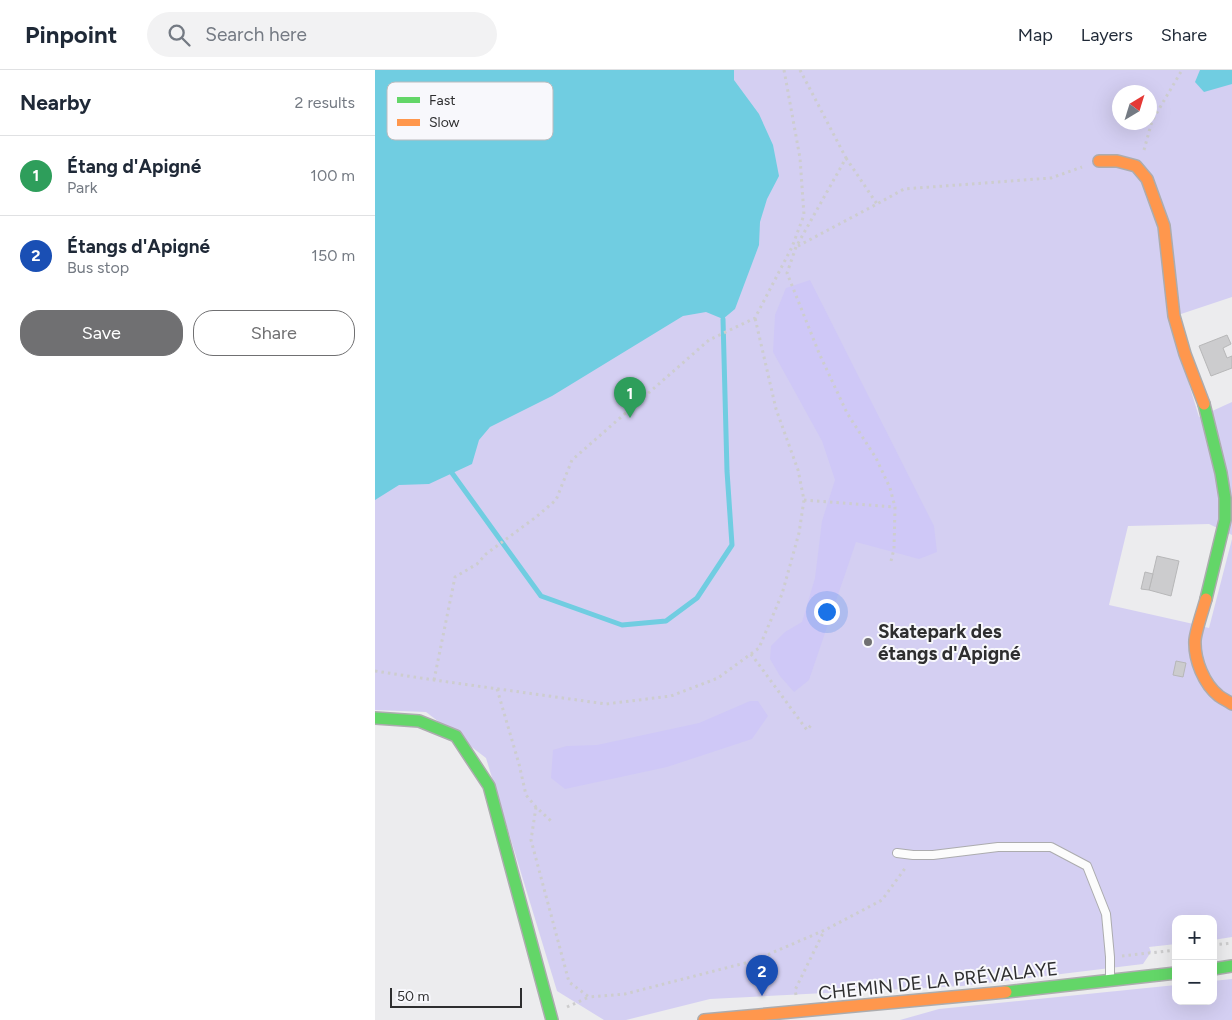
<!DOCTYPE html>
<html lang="en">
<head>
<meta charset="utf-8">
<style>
  :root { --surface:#fff; --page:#f2f2f3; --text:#1f2937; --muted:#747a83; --line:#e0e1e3; --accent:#707072 }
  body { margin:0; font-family:Figtree,sans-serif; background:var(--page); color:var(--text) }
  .controls { position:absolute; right:15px; bottom:15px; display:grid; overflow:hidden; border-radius:10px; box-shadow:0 5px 20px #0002 }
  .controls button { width:45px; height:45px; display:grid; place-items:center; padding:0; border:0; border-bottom:1px solid var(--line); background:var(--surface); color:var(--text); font:25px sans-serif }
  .compass { position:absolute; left:737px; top:15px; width:45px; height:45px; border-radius:50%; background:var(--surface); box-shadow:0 5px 20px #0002; rotate:38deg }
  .scale { position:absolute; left:15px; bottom:12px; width:132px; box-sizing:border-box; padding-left:5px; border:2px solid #2e2e2f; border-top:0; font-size:14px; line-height:18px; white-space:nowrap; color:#2e2e2f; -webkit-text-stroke:4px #f8f8fc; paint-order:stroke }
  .you { position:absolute; left:451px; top:541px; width:18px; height:18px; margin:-12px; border:4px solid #fff; border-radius:50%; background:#1a73e8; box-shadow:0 0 0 8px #1a73e833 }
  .badge { display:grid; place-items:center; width:32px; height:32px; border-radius:50%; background:var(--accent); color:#fff; font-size:16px; font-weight:700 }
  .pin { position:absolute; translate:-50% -41px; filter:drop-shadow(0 1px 2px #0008) }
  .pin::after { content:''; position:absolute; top:26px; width:18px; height:15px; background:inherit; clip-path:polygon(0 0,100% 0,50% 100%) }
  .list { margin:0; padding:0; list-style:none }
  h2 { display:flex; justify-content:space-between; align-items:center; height:65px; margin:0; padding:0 20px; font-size:21px }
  h2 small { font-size:16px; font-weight:400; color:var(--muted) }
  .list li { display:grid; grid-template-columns:32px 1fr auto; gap:15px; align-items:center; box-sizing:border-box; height:80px; padding:0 20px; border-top:1px solid var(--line) }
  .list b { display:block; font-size:19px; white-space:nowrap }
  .list p { margin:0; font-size:16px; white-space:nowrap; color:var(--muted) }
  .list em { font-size:16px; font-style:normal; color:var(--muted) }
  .actions { display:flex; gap:10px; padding:15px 20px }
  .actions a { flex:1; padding:11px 0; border:1px solid var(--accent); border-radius:20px; text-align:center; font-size:18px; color:var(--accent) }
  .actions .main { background:var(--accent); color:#fff }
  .icon { flex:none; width:28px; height:28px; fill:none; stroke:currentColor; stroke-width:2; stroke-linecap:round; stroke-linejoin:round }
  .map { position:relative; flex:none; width:857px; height:950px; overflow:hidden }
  header { display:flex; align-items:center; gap:30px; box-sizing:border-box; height:70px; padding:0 25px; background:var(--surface); border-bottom:1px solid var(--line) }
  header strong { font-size:24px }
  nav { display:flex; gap:28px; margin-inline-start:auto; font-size:18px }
  .search { width:350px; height:45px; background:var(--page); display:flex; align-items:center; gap:12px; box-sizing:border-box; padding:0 18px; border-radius:28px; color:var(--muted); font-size:19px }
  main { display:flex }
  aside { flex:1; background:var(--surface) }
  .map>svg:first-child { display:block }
  .green { fill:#d4cff2; fill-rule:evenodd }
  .forest { fill:#cfc8f7 }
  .water { fill:#70cde1 }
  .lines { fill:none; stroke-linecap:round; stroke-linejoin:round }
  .stream { stroke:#70cde1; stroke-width:5 }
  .building { fill:#ccccce; stroke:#b7b7b8 }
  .lane-casing { stroke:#acacae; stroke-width:10 }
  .fast-casing { stroke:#acacae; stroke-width:14 }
  .slow-casing { stroke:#acacae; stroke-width:14 }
  .path { stroke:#cdcdce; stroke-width:3; stroke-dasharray:2.5 4; stroke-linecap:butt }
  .lane { stroke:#fcfcfc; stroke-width:8 }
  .fast { stroke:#63d668; stroke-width:11 }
  .slow { stroke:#ff974d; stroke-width:11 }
  .poi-dot { fill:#707072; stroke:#f8f8fc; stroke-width:2 }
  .labels { text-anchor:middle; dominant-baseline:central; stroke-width:4; stroke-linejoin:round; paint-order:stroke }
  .poi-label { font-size:19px; font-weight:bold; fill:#2e2e2f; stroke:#f8f8fc; text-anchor:start }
  .street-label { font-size:19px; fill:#2e2e2f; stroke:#f8f8fc }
  .key { fill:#f8f8fc; stroke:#bbbbbe; stroke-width:1 }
  .key-label { font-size:14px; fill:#2e2e2f }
</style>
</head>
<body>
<header>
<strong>Pinpoint</strong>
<div class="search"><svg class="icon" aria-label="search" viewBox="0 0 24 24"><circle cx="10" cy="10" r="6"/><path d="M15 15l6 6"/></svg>Search here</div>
<nav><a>Map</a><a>Layers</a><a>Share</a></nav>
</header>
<main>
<aside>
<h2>Nearby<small>2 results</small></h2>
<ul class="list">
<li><span class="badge" style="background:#2e9e5b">1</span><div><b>Étang d'Apigné</b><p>Park</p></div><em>100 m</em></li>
<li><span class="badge" style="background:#1a4fb4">2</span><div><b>Étangs d'Apigné</b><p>Bus stop</p></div><em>150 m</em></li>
</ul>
<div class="actions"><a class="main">Save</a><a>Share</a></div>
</aside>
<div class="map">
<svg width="857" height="950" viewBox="0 0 857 950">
  <rect width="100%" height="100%" fill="#ececee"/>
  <!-- green -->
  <g class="green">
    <path d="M0,0H857V227L794,248L824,347L857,332V465L834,454L753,456L734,535L814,553L834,558L857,469V867L838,870V849H801V874L774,877L776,882L768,894L587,916L335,929L251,950H229L182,921L111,688L51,642L0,640ZM744,22H774V52H744Z"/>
    <polygon points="857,909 857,950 525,950 564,939 801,915 801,931 838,931 838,911"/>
  </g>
  <!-- forest -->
  <g class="forest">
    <polygon points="435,210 559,456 562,482 544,489 481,472 434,610 419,622 405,606 395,589 396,576 410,562 427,552 440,508 447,451 460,410 447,371 398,282 400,245 411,218"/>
    <polygon points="375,631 383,631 393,646 377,669 292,697 190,719 176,708 178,680 192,676 222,675 324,653"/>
  </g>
  <!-- water -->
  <g class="water">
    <polygon points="0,0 359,0 359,10 384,44 398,75 404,106 392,129 385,152 384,175 360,239 348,249 331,242 308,246 177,326 115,357 104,370 97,394 54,414 24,415 0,430"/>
    <polygon points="825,0 857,0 857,14 829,22 820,12"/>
  </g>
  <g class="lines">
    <!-- stream -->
    <polyline class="stream" points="77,403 166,526 247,555 291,551 322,528 357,475 352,401 348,249"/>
  </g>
  <!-- building -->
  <g class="building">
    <polygon points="852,265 856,274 848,278 852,288 857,286 857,298 836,306 824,276"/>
    <polygon points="782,486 804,491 796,526 774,520"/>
    <polygon points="770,502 778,504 774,520 766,519"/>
    <polygon points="801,591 811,593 808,607 798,605"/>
  </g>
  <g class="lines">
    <defs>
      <polyline id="lane" points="522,783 538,785 558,785 623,777 676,777 712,796 731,844 735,887 735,909"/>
      <g id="fast">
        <polyline points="829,334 846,403 850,428 850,450 831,529"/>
        <polyline points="0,648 44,651 81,666 114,716 177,950"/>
        <polyline points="838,899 857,896"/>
        <polyline points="631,922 801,903"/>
      </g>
      <g id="slow">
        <polyline points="724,91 742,91 761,96 772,109 789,156 799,246 810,284 829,334"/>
        <path d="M831,529C828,540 821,560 820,570C819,590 829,614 844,626C848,629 853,631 857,634"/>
        <polyline points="329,950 631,922"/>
      </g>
    </defs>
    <!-- lane casing -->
    <use href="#lane" class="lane-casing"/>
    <!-- fast casing -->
    <use href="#fast" class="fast-casing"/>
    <!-- slow casing -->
    <use href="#slow" class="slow-casing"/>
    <!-- path -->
    <g class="path">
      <polyline points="425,0 471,88 421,177 412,203 444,283 472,343 501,388 515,418 520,437 519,479 516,491"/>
      <polyline points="769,80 777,51 807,0"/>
      <polyline points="471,88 502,134"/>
      <polyline points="423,176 502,134 529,119 676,108 707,97"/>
      <polyline points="429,430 520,437"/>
      <polyline points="376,584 432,660 437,654"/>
      <polyline points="0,601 59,610 231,634 296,626 343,608 384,578 407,524 424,463 429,430 423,400 401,339 380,248"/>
      <polyline points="59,610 80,507 102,494 111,484 161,447 181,430 197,390 334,270 380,248 417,177 429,145 425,88 409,0"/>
      <polyline points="122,619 144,694 151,725 161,737 176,751"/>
      <polyline points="161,737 156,770 194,912 214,927 250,924 378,891 450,860 507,830 531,797"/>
      <polyline points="838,875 857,873"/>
      <polyline points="747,886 801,880"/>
      <polyline points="421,925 420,920 449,861"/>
      <polyline points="192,937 214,927"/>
    </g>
    <!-- lane -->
    <use href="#lane" class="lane"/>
    <!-- fast -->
    <use href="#fast" class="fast"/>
    <!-- slow -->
    <use href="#slow" class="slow"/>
  </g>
  <!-- markers -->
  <circle class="poi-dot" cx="493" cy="572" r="5"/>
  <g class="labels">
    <!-- poi labels -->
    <g class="poi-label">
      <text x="503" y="561">Skatepark des<tspan x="503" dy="22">étangs d'Apigné</tspan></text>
    </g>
    <!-- street labels -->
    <g class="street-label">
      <text transform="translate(563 911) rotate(-6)">CHEMIN DE LA PRÉVALAYE</text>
    </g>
  </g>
  <!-- legend -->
  <rect x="12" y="12" width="166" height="58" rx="8" class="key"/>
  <rect x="22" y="27" width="23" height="6" fill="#63d668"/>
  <rect x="22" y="49" width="23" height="7" fill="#ff974d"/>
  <g class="key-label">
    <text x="54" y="35">Fast</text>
    <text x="54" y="57">Slow</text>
  </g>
</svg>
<div class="controls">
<button>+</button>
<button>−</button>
</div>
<svg class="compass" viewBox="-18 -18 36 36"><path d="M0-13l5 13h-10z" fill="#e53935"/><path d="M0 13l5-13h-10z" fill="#747a83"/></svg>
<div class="scale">50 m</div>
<div class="you"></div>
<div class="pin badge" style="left:255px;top:348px;background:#2e9e5b">1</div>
<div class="pin badge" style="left:387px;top:926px;background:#1a4fb4">2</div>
</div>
</main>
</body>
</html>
